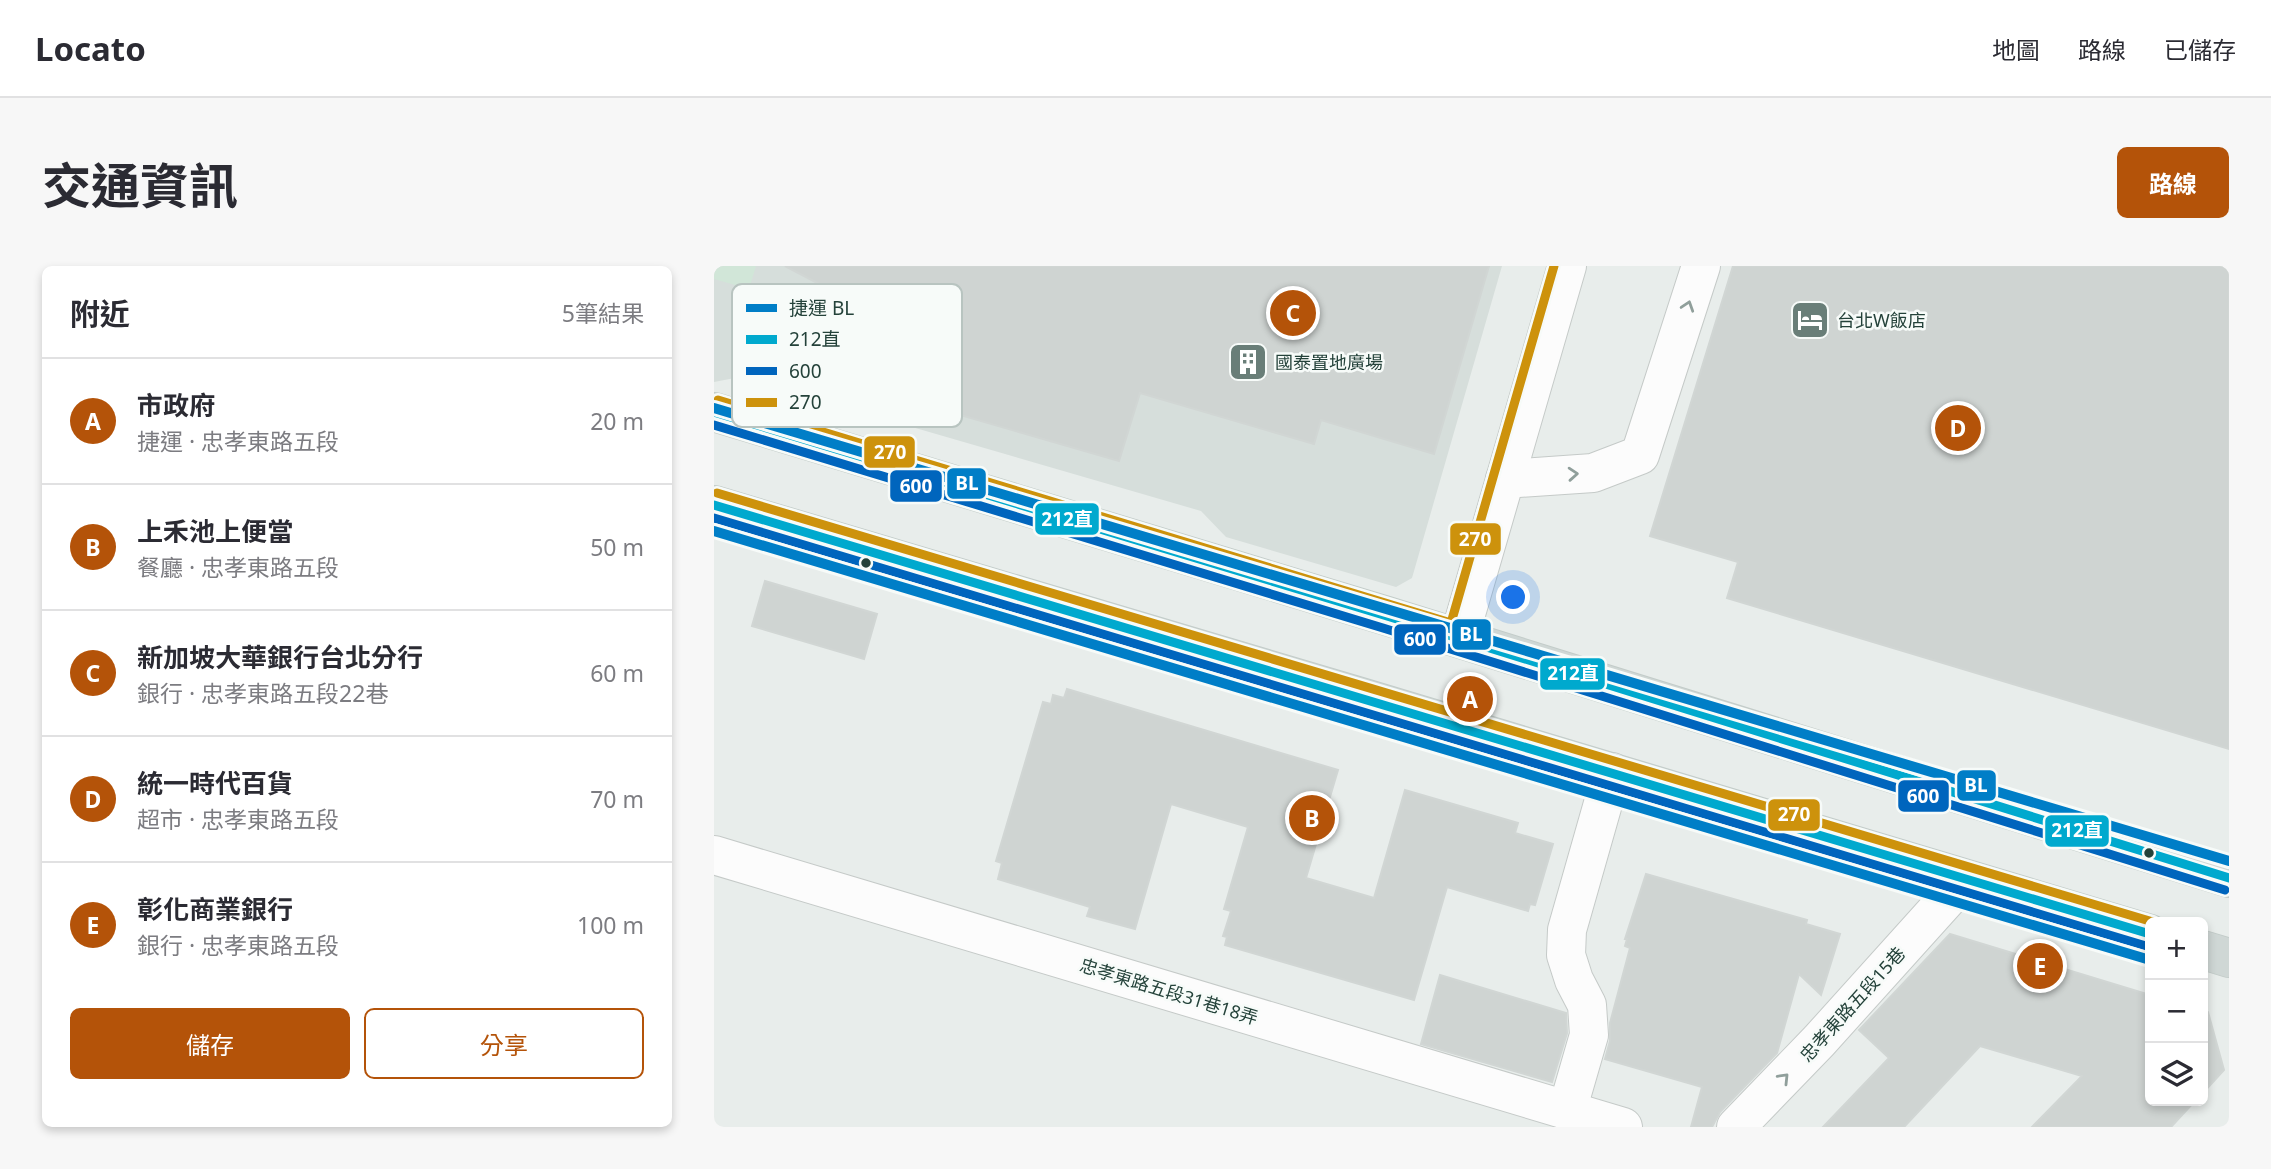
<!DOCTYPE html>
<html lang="zh-TW">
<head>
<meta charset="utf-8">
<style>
  :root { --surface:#fff; --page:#f7f7f7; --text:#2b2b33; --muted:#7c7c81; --line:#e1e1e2; --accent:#b45309 }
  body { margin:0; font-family:"Noto Sans","Noto Sans TC",sans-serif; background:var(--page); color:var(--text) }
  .controls { position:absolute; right:21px; bottom:21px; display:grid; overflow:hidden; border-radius:10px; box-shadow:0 4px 10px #0003 }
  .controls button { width:63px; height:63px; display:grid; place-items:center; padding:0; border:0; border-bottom:2px solid var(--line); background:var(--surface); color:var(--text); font:35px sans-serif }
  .you { position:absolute; left:800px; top:332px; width:24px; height:24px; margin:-18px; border:5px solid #fff; border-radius:50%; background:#1a73e8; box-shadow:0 0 0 10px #1a73e833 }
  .badge { display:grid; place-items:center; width:46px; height:46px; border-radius:50%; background:var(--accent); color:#fff; font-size:23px; font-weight:700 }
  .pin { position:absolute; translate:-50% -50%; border:4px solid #fff; box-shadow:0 2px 7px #0006 }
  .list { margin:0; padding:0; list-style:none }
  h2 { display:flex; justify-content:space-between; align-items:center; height:91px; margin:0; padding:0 28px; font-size:30px }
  h2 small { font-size:23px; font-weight:400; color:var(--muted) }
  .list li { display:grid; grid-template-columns:46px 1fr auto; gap:21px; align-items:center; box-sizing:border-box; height:126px; padding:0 28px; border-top:2px solid var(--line) }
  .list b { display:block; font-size:26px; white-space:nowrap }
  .list p { margin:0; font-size:23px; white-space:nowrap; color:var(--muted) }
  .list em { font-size:23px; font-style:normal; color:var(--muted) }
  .actions { display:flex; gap:14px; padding:21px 28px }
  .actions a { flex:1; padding:16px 0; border:2px solid var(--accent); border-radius:10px; text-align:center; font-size:24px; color:var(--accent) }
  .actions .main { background:var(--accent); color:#fff }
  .icon { flex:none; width:38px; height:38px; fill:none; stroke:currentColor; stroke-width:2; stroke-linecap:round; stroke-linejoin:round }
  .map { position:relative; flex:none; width:1515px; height:861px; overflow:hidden; border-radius:10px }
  header { display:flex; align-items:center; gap:42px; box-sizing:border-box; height:98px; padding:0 35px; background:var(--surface); border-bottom:2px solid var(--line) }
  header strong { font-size:33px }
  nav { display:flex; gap:38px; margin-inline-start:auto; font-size:24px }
  .intro { display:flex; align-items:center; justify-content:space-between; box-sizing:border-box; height:168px; padding:0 42px }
  h1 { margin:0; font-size:49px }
  .button { padding:18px 32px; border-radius:10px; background:var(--accent); color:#fff; font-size:24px; font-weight:700 }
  main { display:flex; gap:42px; padding:0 42px }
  aside { flex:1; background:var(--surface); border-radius:10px; box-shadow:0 4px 10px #0003 }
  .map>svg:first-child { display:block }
  .built { fill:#d6dedb }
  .green { fill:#d1e6d8 }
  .building { fill:#cfd4d2; stroke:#d1d6d4; stroke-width:2 }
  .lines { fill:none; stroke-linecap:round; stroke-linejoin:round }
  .minor-casing { stroke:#c5cac8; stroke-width:40 }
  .major-casing { stroke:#c3ccc9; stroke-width:40 }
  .minor { stroke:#fcfcfc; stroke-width:38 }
  .major { stroke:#cfd7d5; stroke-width:38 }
  .bus-1-casing { stroke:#f7fbf9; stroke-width:14 }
  .bus-2-casing { stroke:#f7fbf9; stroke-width:14 }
  .bus-3-casing { stroke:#f7fbf9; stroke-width:14 }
  .bus-1 { stroke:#00a9ce; stroke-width:9 }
  .bus-2 { stroke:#0065bd; stroke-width:9 }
  .bus-3 { stroke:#cd920c; stroke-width:9 }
  .metro-1-casing { stroke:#f7fbf9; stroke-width:16 }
  .metro-1 { stroke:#007ec7; stroke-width:10 }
  .oneway { stroke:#909f9b }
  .bus-dot { fill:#24423a; stroke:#f7fbf9; stroke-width:2.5 }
  .labels { text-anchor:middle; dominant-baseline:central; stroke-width:5; stroke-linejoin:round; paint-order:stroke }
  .poi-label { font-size:18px; fill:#24423a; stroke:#f7fbf9; text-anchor:start }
  .street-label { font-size:18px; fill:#24423a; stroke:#f7fbf9 }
  .key { fill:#f7fbf9; stroke:#b8c4c0; stroke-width:2 }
  .key-label { font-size:19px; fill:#24423a }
  .line-badge { stroke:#f7fbf9; stroke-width:2.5 }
  .badge-label { font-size:19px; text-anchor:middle; font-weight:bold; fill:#fff }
</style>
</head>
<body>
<header>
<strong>Locato</strong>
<nav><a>地圖</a><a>路線</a><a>已儲存</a></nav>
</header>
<div class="intro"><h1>交通資訊</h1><a class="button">路線</a></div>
<main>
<aside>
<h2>附近<small>5筆結果</small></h2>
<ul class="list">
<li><span class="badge">A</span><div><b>市政府</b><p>捷運 · 忠孝東路五段</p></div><em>20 m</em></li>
<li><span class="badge">B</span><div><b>上禾池上便當</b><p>餐廳 · 忠孝東路五段</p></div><em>50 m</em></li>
<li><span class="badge">C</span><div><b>新加坡大華銀行台北分行</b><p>銀行 · 忠孝東路五段22巷</p></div><em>60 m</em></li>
<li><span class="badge">D</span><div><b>統一時代百貨</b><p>超市 · 忠孝東路五段</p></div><em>70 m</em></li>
<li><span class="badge">E</span><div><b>彰化商業銀行</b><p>銀行 · 忠孝東路五段</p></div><em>100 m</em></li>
</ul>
<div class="actions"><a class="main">儲存</a><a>分享</a></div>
</aside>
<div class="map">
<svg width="1515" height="861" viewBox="0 0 1515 861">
  <rect width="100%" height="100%" fill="#e8edeb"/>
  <!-- built -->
  <polygon class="built" points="0,0 788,0 698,312 682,321 512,271 487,245 26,111 0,116"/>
  <!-- green -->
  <polygon class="green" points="0,0 42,0 35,23 0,13"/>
  <!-- building -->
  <g class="building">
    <polygon points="71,0 775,0 720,188 607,154 600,178 426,127 405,195 219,141 240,73 197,61 155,44"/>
    <polygon points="1019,0 1515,0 1515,483 1013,332 1024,296 936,270"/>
    <polygon points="51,315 163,348 150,393 38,360"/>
    <polygon points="353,423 624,504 592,612 660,632 691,524 804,557 801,567 839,578 821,639 816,638 814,645 733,621 700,734 511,679 513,671 509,670 517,645 510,643 534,561 457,538 421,663 373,650 376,641 284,613 288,597 282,595 329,436 337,438 339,429 350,432"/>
    <polygon points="932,608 1093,654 1092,658 1126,668 1107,729 1085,708 1063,787 1006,846 998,861 977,861 988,821 891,793 896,775 896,757 916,682 911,680 913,673 911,673"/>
    <polygon points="1236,668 1436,729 1436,835 1481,835 1457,861 1318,861 1368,810 1266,780 1190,861 1109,861 1175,792 1145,764"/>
    <polygon points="726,709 852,747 853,767 838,816 707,778"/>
    <polygon points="1489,745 1494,746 1510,804 1489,827"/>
  </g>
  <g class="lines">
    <defs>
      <g id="minor">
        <polyline points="791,213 879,207 926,189 987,0"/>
        <polyline points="745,372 853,0"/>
        <polyline points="0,589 909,861"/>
        <polyline points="853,845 875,769 873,739 860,714 852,689 853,664 898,506"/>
        <polyline points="1022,861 1105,775 1251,613"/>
      </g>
      <g id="major">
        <polyline points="0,146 673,350 1515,612"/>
        <polyline points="0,239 650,432 1436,668"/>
        <polyline points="1489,684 1515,692"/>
      </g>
    </defs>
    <!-- minor casing -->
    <use href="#minor" class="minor-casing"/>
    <!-- major casing -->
    <use href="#major" class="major-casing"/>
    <!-- minor -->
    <use href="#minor" class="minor"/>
    <!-- major -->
    <use href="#major" class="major"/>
    <defs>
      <g id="bus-1">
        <polyline points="0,146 673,350 1515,612"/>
        <polyline points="0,239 1436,668"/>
      </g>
      <g id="bus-2">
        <polyline points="0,159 669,362 1511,624"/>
        <polyline points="0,252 1432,680"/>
      </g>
      <g id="bus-3">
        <polyline points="4,134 737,357 840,0"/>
        <polyline points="3,227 1439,656"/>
      </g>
    </defs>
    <!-- bus-1 casing -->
    <use href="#bus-1" class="bus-1-casing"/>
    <!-- bus-2 casing -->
    <use href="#bus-2" class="bus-2-casing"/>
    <!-- bus-3 casing -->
    <use href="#bus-3" class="bus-3-casing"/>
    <!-- bus-1 -->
    <use href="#bus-1" class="bus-1"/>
    <!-- bus-2 -->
    <use href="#bus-2" class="bus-2"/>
    <!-- bus-3 -->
    <use href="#bus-3" class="bus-3"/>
    <defs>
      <g id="metro-1">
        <polyline points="0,142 1515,595"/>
        <polyline points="0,265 1436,694"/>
      </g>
    </defs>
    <!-- metro-1 casing -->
    <use href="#metro-1" class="metro-1-casing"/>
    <!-- metro-1 -->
    <use href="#metro-1" class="metro-1"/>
  </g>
  <!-- one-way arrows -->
  <defs><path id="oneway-chevron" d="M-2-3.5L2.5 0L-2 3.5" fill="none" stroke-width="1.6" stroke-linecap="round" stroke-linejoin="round" transform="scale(1.75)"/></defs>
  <g class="oneway">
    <use href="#oneway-chevron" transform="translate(974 40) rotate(-72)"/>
    <use href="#oneway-chevron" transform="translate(859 208) rotate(-4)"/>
    <use href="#oneway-chevron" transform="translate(1070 812) rotate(-46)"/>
  </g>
  <!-- icons -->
  <defs>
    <symbol id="hotel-square" viewBox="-11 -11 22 22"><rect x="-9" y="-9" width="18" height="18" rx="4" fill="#697e78" stroke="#f7fbf9"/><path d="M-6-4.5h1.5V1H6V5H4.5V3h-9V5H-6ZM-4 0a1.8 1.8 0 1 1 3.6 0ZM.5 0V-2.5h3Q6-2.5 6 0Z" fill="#fff"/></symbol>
    <symbol id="building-square" viewBox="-11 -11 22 22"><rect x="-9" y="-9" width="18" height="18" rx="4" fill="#697e78" stroke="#f7fbf9"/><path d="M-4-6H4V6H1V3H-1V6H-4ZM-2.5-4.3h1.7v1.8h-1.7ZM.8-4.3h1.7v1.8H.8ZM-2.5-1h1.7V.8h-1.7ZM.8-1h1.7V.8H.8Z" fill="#fff"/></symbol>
  </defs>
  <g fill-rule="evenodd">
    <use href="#hotel-square" x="1074" y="32" width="44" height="44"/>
    <use href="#building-square" x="512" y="74" width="44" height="44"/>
  </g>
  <!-- markers -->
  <g class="bus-dot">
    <circle cx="152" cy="297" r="6"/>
    <circle cx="1435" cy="587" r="6"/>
  </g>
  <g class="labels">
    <!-- poi labels -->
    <g class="poi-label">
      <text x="1123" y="54">台北W飯店</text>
      <text x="561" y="96">國泰置地廣場</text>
    </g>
    <!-- street labels -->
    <g class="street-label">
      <text transform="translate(455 725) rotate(17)">忠孝東路五段31巷18弄</text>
      <text transform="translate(1138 738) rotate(-48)">忠孝東路五段15巷</text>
    </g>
  </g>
  <!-- legend -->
  <rect x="18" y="18" width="230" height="143" rx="10" class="key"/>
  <rect x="32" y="38" width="31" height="8" fill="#007ec7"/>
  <rect x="32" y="69" width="31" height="9" fill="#00a9ce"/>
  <rect x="32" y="101" width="31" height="8" fill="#0065bd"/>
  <rect x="32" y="132" width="31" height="9" fill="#cd920c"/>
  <g class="key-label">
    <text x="75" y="49">捷運 BL</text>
    <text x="75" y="80">212直</text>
    <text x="75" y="112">600</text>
    <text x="75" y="143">270</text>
  </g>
  <g class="line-badge">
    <rect x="149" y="169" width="53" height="34" rx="7" fill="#cd920c"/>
    <rect x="232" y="201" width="41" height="33" rx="7" fill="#007ec7"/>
    <rect x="175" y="203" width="54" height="34" rx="7" fill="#0065bd"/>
    <rect x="320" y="236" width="66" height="34" rx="7" fill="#00a9ce"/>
    <rect x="735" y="256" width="53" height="34" rx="7" fill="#cd920c"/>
    <rect x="737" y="352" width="41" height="33" rx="7" fill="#007ec7"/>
    <rect x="679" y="357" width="54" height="33" rx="7" fill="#0065bd"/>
    <rect x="825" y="391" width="67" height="34" rx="7" fill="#00a9ce"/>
    <rect x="1242" y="503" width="41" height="33" rx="7" fill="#007ec7"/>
    <rect x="1183" y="513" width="53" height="34" rx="7" fill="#0065bd"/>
    <rect x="1053" y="532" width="54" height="34" rx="7" fill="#cd920c"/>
    <rect x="1330" y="548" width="66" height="34" rx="7" fill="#00a9ce"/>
  </g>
  <g class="badge-label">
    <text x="176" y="193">270</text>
    <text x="253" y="224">BL</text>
    <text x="202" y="227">600</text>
    <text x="353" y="260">212直</text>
    <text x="761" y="280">270</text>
    <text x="757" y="375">BL</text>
    <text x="706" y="380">600</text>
    <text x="859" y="414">212直</text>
    <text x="1262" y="526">BL</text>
    <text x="1209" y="537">600</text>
    <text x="1080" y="555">270</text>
    <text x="1363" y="571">212直</text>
  </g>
</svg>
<div class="controls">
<button>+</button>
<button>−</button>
<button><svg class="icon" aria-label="layers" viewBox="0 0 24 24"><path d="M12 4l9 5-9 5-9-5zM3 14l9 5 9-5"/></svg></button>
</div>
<div class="you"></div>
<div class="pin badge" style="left:756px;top:433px">A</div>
<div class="pin badge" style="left:598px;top:552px">B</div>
<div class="pin badge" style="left:579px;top:47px">C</div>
<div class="pin badge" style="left:1244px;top:162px">D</div>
<div class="pin badge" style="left:1326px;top:700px">E</div>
</div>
</main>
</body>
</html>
